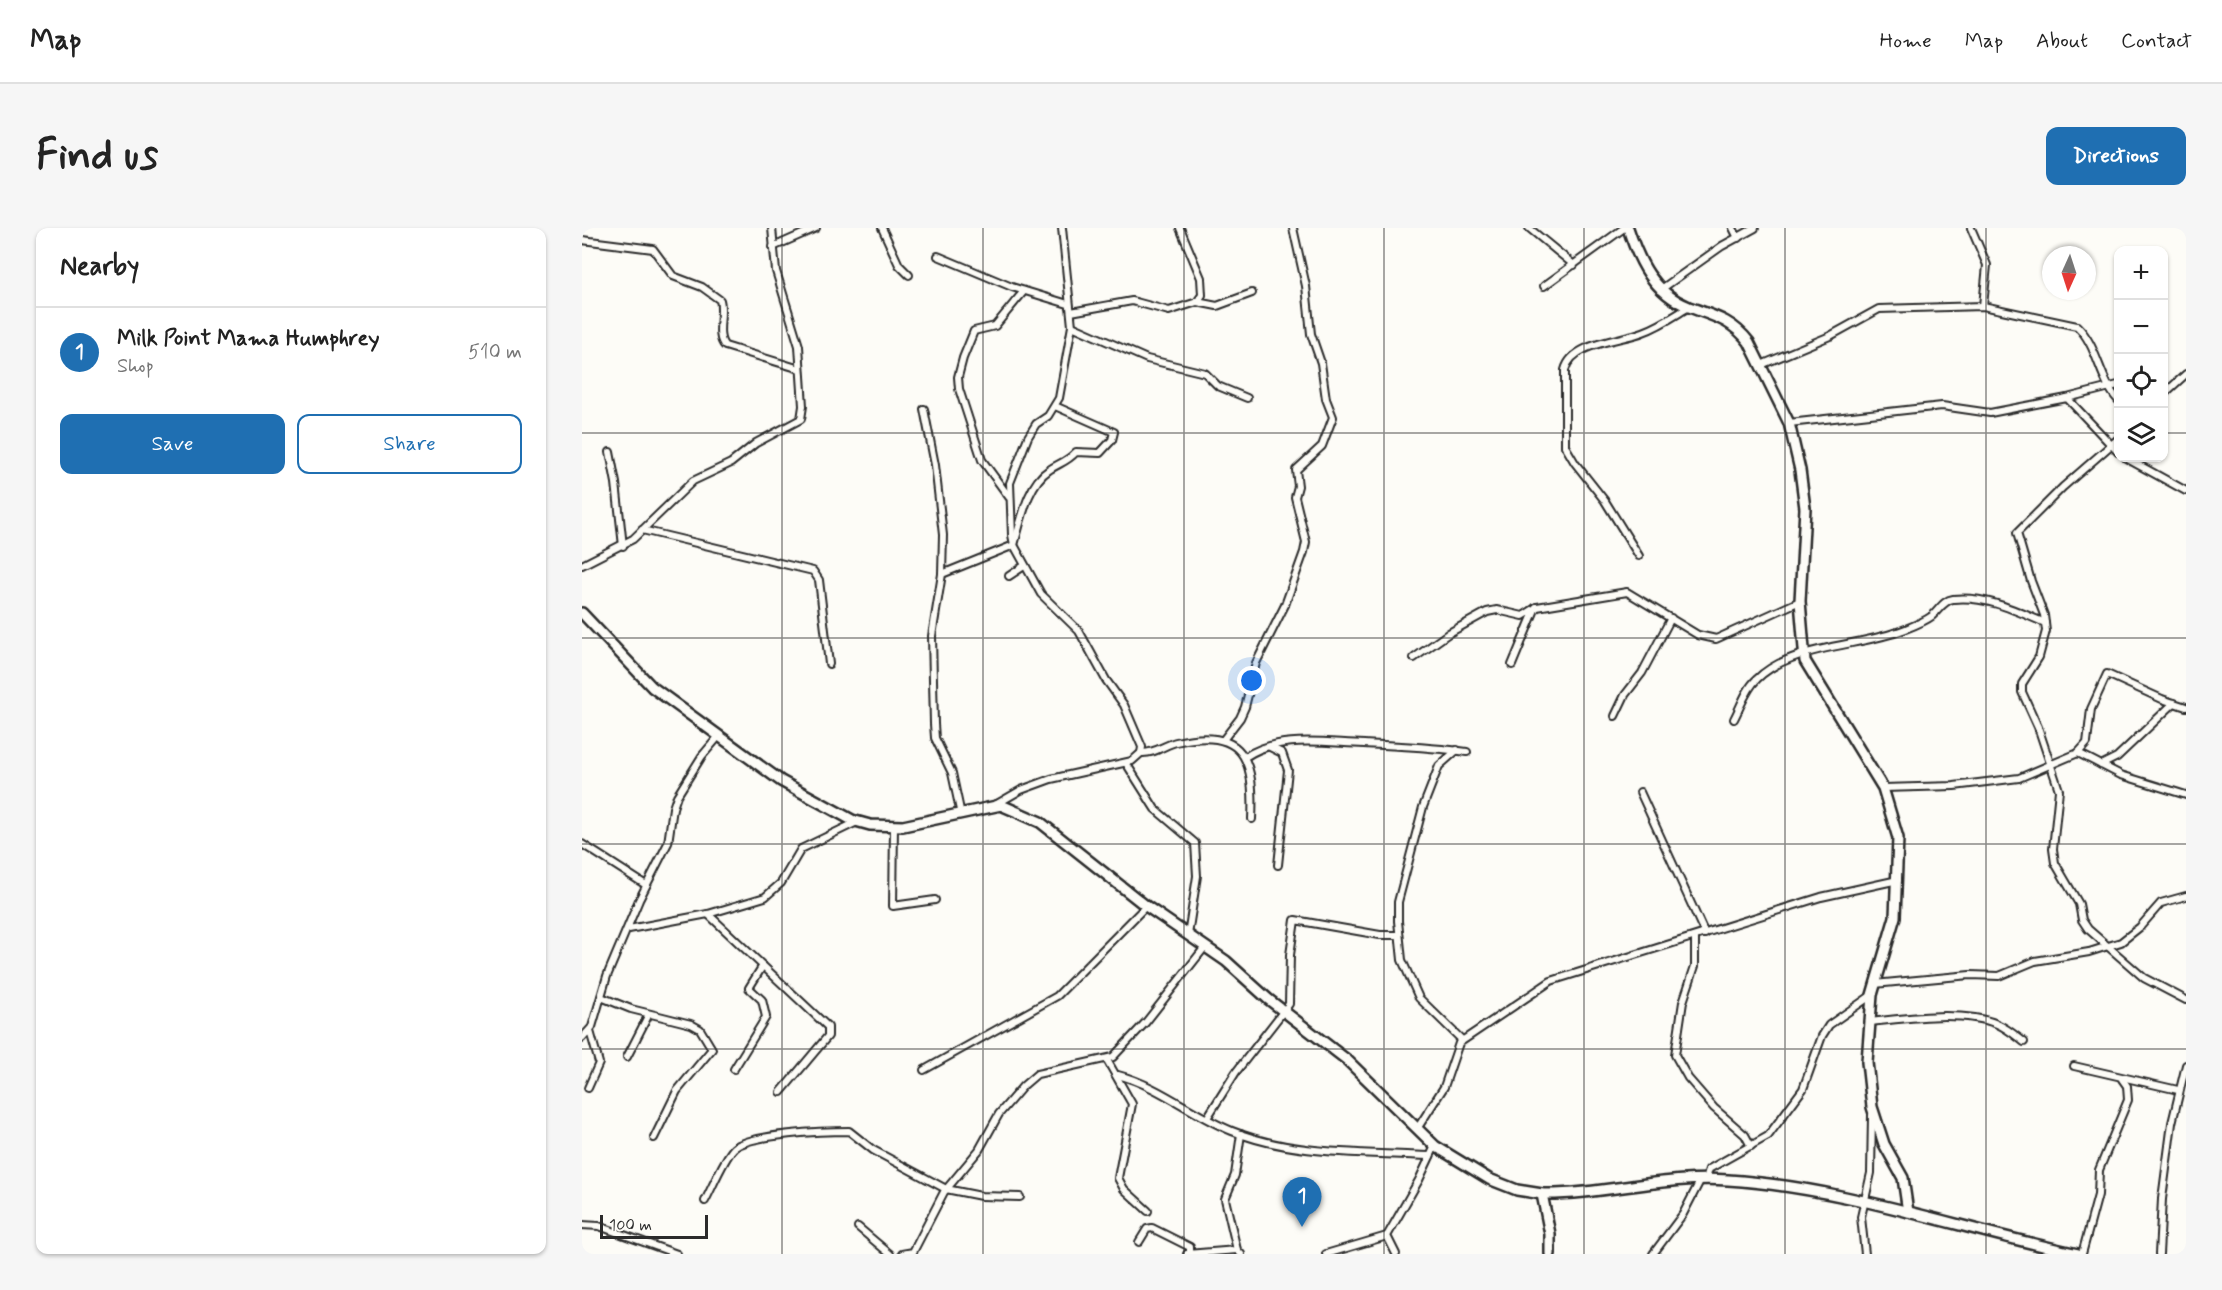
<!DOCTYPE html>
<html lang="en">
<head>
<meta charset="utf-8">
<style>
  :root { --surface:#fff; --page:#f6f6f6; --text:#222; --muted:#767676; --line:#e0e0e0; --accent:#1f6fb2 }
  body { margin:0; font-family:Mynerve,sans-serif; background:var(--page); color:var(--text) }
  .controls { position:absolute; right:18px; top:18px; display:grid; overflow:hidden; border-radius:12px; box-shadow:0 2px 4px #0004 }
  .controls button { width:54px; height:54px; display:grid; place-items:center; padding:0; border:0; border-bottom:2px solid var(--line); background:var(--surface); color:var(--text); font:30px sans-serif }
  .compass { position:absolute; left:1460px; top:18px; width:54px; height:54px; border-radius:50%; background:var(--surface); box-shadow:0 2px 4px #0004; rotate:183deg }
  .scale { position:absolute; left:18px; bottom:15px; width:108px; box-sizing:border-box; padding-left:6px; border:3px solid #2b2b2b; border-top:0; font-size:16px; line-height:21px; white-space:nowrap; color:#2b2b2b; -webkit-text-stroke:4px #fdfcf7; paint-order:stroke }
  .you { position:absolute; left:670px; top:453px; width:21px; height:21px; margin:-15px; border:4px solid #fff; border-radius:50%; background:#1a73e8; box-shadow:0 0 0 9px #1a73e833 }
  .badge { display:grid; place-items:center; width:39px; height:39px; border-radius:50%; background:var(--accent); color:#fff; font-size:20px; font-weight:700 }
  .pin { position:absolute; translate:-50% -50px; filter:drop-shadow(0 2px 3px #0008) }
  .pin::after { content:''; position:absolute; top:32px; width:21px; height:18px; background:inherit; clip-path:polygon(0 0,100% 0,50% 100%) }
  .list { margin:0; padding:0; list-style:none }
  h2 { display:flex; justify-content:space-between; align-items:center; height:78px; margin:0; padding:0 24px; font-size:26px }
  h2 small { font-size:20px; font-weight:400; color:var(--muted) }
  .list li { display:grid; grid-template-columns:39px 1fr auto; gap:18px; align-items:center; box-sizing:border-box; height:90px; padding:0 24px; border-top:2px solid var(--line) }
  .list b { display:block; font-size:22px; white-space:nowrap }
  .list p { margin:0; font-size:20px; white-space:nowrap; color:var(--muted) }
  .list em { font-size:20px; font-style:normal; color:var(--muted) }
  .actions { display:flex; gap:12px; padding:18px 24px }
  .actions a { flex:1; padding:14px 0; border:2px solid var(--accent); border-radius:12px; text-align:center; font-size:21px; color:var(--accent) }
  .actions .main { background:var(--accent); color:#fff }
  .icon { flex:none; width:33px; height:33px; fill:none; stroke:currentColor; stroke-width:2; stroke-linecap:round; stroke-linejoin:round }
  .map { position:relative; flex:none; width:1604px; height:1026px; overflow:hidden; border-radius:12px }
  header { display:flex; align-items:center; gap:36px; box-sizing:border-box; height:84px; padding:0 30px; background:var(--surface); border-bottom:2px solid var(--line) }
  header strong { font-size:28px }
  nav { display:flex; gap:33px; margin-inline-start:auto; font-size:21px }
  .intro { display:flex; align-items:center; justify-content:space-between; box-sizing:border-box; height:144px; padding:0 36px }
  h1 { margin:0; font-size:42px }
  .button { padding:15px 27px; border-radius:12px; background:var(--accent); color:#fff; font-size:21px; font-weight:700 }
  main { display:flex; gap:36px; padding:0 36px }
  aside { flex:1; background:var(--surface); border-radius:12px; box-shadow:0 2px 4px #0004 }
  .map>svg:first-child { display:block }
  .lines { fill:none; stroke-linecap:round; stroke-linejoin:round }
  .street-casing { stroke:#2b2b2b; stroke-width:10 }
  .secondary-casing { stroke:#2b2b2b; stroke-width:14 }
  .street { stroke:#fdfcf7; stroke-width:6 }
  .secondary { stroke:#fdfcf7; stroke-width:9 }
  .grid { fill:none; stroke:#2b2b2b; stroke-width:1.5; stroke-opacity:0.55 }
</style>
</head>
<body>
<header>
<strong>Map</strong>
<nav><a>Home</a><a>Map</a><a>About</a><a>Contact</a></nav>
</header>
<div class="intro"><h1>Find us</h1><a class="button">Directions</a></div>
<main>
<aside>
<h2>Nearby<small></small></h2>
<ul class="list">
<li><span class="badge">1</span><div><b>Milk Point Mama Humphrey</b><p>Shop</p></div><em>510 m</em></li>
</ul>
<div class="actions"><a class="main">Save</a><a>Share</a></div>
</aside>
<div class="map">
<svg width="1604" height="1026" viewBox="0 0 1604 1026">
  <rect width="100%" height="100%" fill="#fdfcf7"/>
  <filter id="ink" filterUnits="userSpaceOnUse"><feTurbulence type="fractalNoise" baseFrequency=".0167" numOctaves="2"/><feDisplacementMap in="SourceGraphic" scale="12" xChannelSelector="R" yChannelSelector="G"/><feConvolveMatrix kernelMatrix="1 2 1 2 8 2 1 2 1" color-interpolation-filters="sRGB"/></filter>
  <g filter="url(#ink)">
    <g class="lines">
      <defs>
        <g id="street">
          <polyline points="300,0 317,37 327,47"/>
          <polyline points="947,0 992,37"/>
          <polyline points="1151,0 1156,10"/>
          <polyline points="1389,0 1405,37 1401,78"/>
          <path d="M0,12L71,21L91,48L120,59L138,72C142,86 133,108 143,118L218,141"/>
          <polyline points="191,19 234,0"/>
          <polyline points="356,28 430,59 486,76"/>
          <polyline points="962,58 1042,0"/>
          <polyline points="1078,62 1140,18 1173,0"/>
          <polyline points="615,74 635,78 670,65"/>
          <polyline points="489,84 550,73 587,83 615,74 620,67 619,50 598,0"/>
          <polyline points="490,98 565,131 623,145 636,158 665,170"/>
          <path d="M1179,137L1248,108L1297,81L1401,78L1495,98C1516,118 1517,151 1536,172"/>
          <polyline points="1582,166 1604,146"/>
          <polyline points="1485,170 1536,157"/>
          <polyline points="342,181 353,237 361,307 360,346 350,408 352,496 353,510 370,545 379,587"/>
          <polyline points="1207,195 1360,178 1408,185 1485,170 1536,224"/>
          <polyline points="1536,211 1481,259 1435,305 1449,353 1462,387 1464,403 1457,429 1440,456 1440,464 1456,499 1477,562 1471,621 1473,635 1497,676 1500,692 1506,701 1562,750 1604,772"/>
          <polyline points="28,224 34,255 41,318"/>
          <polyline points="1544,230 1604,263"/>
          <polyline points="427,269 400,232 377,161 376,149 381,130 392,103 413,98 442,63"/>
          <polyline points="60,302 231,343 237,352 247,436"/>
          <path d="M1057,328L1023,273L993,235L983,218V142C990,114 1038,113 1061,104C1078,98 1092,88 1107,79"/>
          <polyline points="0,337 51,311 111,253 149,235 174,215 219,191 221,178 217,118 194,43 190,0"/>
          <path d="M360,346L432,317C439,294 445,256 467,242C477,235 485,234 494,224L518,225L530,212L532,204L473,178"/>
          <polyline points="427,348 442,338"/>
          <polyline points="832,430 867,405 905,384 915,382 941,388 955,379 1045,364 1116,407 1134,411 1218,373"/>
          <polyline points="930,437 954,379"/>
          <polyline points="1033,488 1043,467 1060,445 1089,390"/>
          <path d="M1152,491C1159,478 1164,461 1175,451C1209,417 1277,419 1321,402C1331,398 1342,394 1350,388C1357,382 1362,372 1371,371C1403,367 1435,383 1463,395"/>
          <polyline points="641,512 658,490 663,479 674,435 703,377 722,324 724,314 713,269 716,258 714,242 740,218 751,189 744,171 739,135 729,106 724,58 711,0"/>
          <polyline points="688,519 700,525 706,542 696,637"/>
          <polyline points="875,522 857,538 841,579 816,674 816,693 820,732 837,770 880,812"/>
          <path d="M559,525C573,526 582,517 594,514C663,498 673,533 670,591"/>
          <polyline points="1496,525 1539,547 1604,567"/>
          <path d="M663,529C697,506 744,515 782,516C817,518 850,519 885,524"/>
          <polyline points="544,535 573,581 613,615 615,648 606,707"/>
          <polyline points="1519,537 1535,529 1592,475"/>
          <polyline points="1301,560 1372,558 1437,550 1496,525 1505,515 1509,481 1525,446 1580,471 1604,479"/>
          <polyline points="1058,564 1123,706"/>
          <polyline points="413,577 439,562 469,551 550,533 559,525 560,519 542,477 524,452 497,403 459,366 432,317 430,307 428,255 446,209 454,196 466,188 477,170 490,98 480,0"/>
          <polyline points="312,598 311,678 353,672"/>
          <polyline points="0,616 64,657"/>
          <polyline points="126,686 246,799 246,808 199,864"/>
          <polyline points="47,701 126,686 183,669 199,655 219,621 275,594"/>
          <polyline points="1113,710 1113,738 1101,774 1093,827 1106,850 1132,880 1163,907 1169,918"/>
          <polyline points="1292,756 1388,747 1417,748 1453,733 1507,724 1539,714 1558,699 1579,675 1604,668"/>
          <polyline points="19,769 49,781 109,796 118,801 130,821 95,863 72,910"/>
          <path d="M1288,794C1323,790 1382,782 1415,796C1425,800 1434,808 1442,814"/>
          <polyline points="0,810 10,799 25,748 57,672 86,615 91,580 95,568 120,528 137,508"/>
          <polyline points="45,829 67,786"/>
          <polyline points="525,832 550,876 536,950 542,961 566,983"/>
          <polyline points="1492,838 1596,862"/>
          <polyline points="152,841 184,789 180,772 167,760 180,739"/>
          <polyline points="342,842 475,768 564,678"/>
          <path d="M536,847C578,858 610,887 650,903C713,928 781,924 848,928"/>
          <polyline points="6,860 17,835 8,803"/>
          <polyline points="625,890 654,844 707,776 708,727 713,692 798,707 817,707"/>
          <polyline points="835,901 862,859 877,815 969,753 1239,669 1316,652"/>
          <polyline points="1124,951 1127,941 1186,908 1221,861 1240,808 1247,797 1290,767"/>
          <path d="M123,973C130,960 142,930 152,920C169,906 243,903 267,903L291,922L364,961L399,968L438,969"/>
          <polyline points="0,997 17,998 95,1026"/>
          <polyline points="276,999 308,1026"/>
          <polyline points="557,1014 565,1001 570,1000 608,1019 608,1024"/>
          <polyline points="320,1026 331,1024 362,964 397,922 417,886 441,858 455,846 531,829 564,794 623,719"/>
          <polyline points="605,1026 655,1022"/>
          <polyline points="659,1026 655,1022 643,971 653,947 659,906"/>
          <polyline points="744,1026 805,1008"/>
          <polyline points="814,1026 805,1008 837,952 853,918"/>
          <polyline points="1071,1026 1101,986 1119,951"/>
          <polyline points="1283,1026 1279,989 1289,945 1290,887"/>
          <polyline points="1500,1026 1516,967 1517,942 1546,872 1545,858 1540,851"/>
          <polyline points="1577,1026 1580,971 1590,895 1604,837"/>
        </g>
        <g id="secondary">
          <path d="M1046,0C1057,34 1072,65 1107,79C1132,88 1150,92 1167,114L1207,195L1218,242L1223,280L1218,373L1223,433L1301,560L1316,610L1313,689L1290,767L1285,834L1290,879L1302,916L1321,950L1326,984"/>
          <path d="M0,385L70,459L199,553L270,592L288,597L321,598L419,577L458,594L564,678L644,733L686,771L765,832L853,918L907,951L935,962L960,966C1022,967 1084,947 1146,952C1262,959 1382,1002 1496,1026"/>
          <polyline points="960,966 968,1006 968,1026"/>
        </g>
      </defs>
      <!-- street casing -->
      <use href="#street" class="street-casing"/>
      <!-- secondary casing -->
      <use href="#secondary" class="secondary-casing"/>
      <!-- street -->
      <use href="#street" class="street"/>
      <!-- secondary -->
      <use href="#secondary" class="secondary"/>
    </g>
  </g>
  <!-- grid -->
  <path class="grid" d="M200,0V1026M401,0V1026M602,0V1026M802,0V1026M1002,0V1026M1203,0V1026M1404,0V1026M0,205H1536M1582,205H1604M0,410H1604M0,616H1604M0,821H1604"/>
</svg>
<div class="controls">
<button>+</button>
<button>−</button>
<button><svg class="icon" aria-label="locate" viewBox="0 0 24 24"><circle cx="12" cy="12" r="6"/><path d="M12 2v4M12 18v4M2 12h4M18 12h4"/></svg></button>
<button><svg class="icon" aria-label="layers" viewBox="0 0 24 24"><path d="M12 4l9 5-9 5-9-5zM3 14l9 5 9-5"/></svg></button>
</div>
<svg class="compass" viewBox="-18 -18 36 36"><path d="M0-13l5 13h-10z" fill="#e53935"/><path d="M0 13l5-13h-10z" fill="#767676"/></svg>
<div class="scale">100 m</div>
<div class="you"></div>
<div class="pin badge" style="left:720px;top:999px">1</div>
</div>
</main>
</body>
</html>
